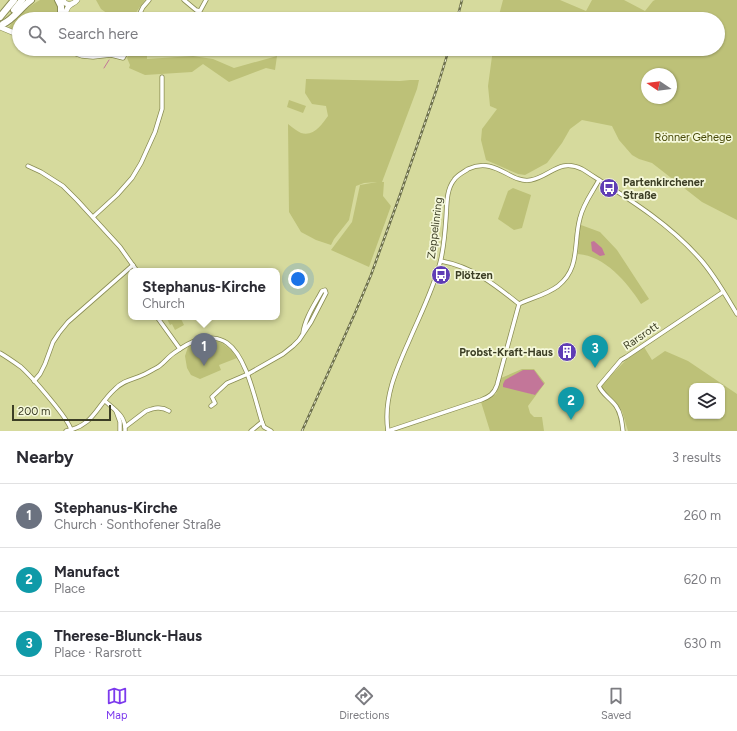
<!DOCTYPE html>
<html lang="en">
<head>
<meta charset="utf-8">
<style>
  :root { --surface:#fff; --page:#f2f2f3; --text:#2b2b33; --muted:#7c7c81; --line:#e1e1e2; --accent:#7c3aed }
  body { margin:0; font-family:Figtree,sans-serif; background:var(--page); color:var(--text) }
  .controls { position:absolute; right:12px; bottom:12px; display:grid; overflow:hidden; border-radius:8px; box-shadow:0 1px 3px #0004 }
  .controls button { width:36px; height:36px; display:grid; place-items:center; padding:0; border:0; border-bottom:1px solid var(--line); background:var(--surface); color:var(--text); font:20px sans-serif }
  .compass { position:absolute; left:641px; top:68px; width:36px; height:36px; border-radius:50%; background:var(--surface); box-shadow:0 1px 3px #0004; rotate:283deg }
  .scale { position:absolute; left:12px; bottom:10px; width:99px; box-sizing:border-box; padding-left:4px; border:2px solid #3c3e25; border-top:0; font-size:11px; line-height:14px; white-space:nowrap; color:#3c3e25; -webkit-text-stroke:3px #f5f8da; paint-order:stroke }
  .you { position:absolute; left:298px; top:279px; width:14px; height:14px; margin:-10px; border:3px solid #fff; border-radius:50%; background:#1a73e8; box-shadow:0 0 0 6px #1a73e833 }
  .badge { display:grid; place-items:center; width:26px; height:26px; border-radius:50%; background:var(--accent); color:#fff; font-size:13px; font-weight:700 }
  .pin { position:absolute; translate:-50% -33px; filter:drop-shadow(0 1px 2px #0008) }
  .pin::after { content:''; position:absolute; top:21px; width:14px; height:12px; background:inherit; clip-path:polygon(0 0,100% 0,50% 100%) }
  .popup { position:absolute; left:128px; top:268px; width:152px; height:52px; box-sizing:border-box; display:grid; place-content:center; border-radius:8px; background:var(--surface); filter:drop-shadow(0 1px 3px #0005); font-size:13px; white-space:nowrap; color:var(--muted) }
  .popup b { font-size:15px; color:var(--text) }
  .popup::after { content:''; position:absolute; left:50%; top:100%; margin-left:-8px; border:8px solid transparent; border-top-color:var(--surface) }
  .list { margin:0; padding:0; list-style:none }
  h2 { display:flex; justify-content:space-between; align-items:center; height:52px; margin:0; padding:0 16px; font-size:17px }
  h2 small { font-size:13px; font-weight:400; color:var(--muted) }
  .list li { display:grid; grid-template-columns:26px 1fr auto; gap:12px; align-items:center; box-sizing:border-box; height:64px; padding:0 16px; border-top:1px solid var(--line) }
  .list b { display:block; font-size:15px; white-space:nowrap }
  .list p { margin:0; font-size:13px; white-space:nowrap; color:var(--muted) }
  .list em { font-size:13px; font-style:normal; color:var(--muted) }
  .icon { flex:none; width:22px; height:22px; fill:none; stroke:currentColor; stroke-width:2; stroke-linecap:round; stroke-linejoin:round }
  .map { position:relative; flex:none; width:737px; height:431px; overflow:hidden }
  .search { position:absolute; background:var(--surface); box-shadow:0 1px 3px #0004; left:12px; right:12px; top:12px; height:44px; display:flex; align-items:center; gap:10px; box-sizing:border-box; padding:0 14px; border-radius:22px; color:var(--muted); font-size:15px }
  .sheet { height:244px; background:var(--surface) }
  nav { display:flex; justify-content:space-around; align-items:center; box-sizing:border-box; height:56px; border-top:1px solid var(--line); background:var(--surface); font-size:11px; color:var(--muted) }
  nav a { display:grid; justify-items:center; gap:2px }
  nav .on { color:var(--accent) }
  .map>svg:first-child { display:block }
  .green { fill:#bdc178; fill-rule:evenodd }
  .water { fill:#c37699 }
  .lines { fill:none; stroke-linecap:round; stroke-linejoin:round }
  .stream { stroke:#c37699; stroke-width:1 }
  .street-casing { stroke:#898c53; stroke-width:5 }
  .secondary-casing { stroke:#898c53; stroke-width:6 }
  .highway-casing { stroke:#898c53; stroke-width:8 }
  .street { stroke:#fff; stroke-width:3.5 }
  .secondary { stroke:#fff; stroke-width:5 }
  .highway { stroke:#fff; stroke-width:6 }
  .rail-casing { stroke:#6c6f4b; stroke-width:2.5 }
  .rail { stroke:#f5f8da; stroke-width:1; stroke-dasharray:3; stroke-linecap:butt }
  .labels { text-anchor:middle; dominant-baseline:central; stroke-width:3.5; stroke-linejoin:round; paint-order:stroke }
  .park-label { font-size:11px; fill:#484a09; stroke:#f5f8da }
  .poi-label { font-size:11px; font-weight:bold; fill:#3c3e25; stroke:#f5f8da; text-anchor:start }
  .street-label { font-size:11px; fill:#3c3e25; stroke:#f5f8da }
</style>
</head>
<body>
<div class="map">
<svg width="737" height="431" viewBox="0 0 737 431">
  <rect width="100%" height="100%" fill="#d6da9d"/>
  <!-- green -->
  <g class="green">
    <path d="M40,0H54L59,7V13L57,19H19V31L8,28C17,16 27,7 40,0Z"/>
    <polygon points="96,0 145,0 137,11 134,19 115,19 101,9"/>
    <path d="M503,0H560L586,11L592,0H624L645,11L653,1L655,0H737V220L702,202L652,163L639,159L632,155L619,140L612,126L582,120L570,129L562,143L547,163L525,175L518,174L486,160L481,140L482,129L497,109L490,106L488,86L493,49H718V19H498ZM647,74H671V98H647Z"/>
    <polygon points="131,49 147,49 147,59 193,56 213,59 234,68 277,56 275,70 266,68 229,82 203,64 192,72 145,75 129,68 130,65 127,58"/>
    <path d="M306,79L400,81L410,80H419L417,89L382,182H384L383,196L391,206L369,267L331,250L352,222L360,185L377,182L364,183L356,186L349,220L334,239L331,245L316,240L301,232L289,212L288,124C292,127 297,131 301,133C314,137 322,124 328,116L326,106L312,104L305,93Z"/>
    <polygon points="289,100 306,106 303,113 287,107"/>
    <polygon points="513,188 531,195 522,228 514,230 498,219 508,191"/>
    <path d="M581,225L600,232L617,250L649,299L641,304C627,282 605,256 578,254L579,232Z"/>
    <polygon points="166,317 180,317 184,325 175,330 172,324 170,325"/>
    <path d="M210,340C223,341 230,348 237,358L219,365L221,370L200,379L191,375L187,368L185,356L188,347L198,342Z"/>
    <path d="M644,347L652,360L665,351L688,361L737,394V431H628L622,411L614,400L600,387L626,360ZM692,386H722V416H692Z"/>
    <path d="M522,369H534L545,383L528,406L530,413L534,417H542L544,431H490L481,402L496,394L501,378ZM512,377L535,395L522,391L506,380Z"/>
  </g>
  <!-- water -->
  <g class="water">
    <polygon points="594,241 602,248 605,255 600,256 592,251 591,242"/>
    <polygon points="523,370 534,370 544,384 535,395 503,387 503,384 505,380"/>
  </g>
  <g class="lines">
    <!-- stream -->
    <g class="stream">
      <polyline points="112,53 114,49"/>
      <polyline points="104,68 109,60"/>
    </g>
    <defs>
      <g id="street">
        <polyline points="184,0 196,10 200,11 206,0"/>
        <polyline points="137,19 143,7 149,0"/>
        <polyline points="62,49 82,56 93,57 111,55 123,58 128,49"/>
        <polyline points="28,166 41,172 63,186 77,200 120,247 137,271"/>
        <polyline points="93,217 117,195 132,178 141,163 155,132 162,109 162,77"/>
        <path d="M441,261C473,267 494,284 519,304"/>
        <polyline points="157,317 180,349"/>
        <path d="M0,353C7,357 14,362 21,367C31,376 69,419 71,430"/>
        <polyline points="34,381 40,374 45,364 53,342 59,333 68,322 133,265"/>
        <path d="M105,401C115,410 126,416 125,431"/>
        <path d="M211,406L215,403L212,397L227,383L248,374L283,354L293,346L299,340L311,322L326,293L325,290L322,291C315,304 305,318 303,333"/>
        <polyline points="116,411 120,422 120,431"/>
        <path d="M125,427L146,411C154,408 161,406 169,411"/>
        <path d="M66,431C95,425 96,406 115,389C125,379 133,380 145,374C149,372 154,369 158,367C164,363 168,357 174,353C181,348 190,342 198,340C207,337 219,337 227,343C247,357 255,400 262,422L264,427L271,431"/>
        <polyline points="251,431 262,422"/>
        <path d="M388,431C383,399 396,370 409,341C420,315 433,290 440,263C444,248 445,233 446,218C447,205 446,190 454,180C457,175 464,172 468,169C496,156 510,184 531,180C551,176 559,158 582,169C624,196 668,222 701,260C715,276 726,296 737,314"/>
        <path d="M388,431L481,400C489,397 494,394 497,385L519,304C531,298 546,295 558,286C581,268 573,243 580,218C583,204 592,193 599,180"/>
        <path d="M623,431C622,422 621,413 616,406C610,398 602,394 599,386L621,360L626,357L723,292"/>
      </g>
      <g id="secondary">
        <polyline points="63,0 65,3 70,5"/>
        <path d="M64,19C65,15 66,9 69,6C72,3 74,4 77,0"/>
        <polyline points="0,27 19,35"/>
      </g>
      <g id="highway">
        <polyline points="58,0 61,6 61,18"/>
        <polyline points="14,10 22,0"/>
        <polyline points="0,17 14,0"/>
        <path d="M3,24C14,19 21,7 31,0"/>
      </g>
    </defs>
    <!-- street casing -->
    <use href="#street" class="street-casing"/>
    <!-- secondary casing -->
    <use href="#secondary" class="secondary-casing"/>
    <!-- highway casing -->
    <use href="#highway" class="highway-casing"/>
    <!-- street -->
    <use href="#street" class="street"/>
    <!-- secondary -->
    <use href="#secondary" class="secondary"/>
    <!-- highway -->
    <use href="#highway" class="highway"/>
    <defs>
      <g id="rail">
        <polyline points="457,19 462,0"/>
        <polyline points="302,431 355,313 371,275 400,195 437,88 449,49"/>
      </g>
    </defs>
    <!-- rail casing -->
    <use href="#rail" class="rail-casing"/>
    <!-- rail -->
    <use href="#rail" class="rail"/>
  </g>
  <!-- icons -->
  <defs>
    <symbol id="bus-disc" viewBox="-11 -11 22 22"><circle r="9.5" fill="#5f3db5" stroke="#f5f8da"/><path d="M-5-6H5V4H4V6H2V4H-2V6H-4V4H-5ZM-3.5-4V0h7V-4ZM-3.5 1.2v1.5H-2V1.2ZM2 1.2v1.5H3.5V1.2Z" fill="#fff"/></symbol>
    <symbol id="building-disc" viewBox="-11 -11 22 22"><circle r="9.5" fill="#5f3db5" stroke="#f5f8da"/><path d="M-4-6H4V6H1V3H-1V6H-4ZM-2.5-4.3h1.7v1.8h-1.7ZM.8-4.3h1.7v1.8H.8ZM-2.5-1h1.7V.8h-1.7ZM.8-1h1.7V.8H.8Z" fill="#fff"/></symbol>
  </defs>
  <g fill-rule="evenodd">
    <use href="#bus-disc" x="598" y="177" width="22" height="22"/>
    <use href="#bus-disc" x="430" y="264" width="22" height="22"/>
    <use href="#building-disc" x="556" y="341" width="22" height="22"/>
  </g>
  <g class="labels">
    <!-- park labels -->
    <g class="park-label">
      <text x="693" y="137">Rönner Gehege</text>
    </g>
    <!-- poi labels -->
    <g class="poi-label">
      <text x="623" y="182">Partenkirchener<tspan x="623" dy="13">Straße</tspan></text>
      <text x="455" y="275">Plötzen</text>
      <text x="553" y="352" text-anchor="end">Probst-Kraft-Haus</text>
    </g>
    <!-- street labels -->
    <g class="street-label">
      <text transform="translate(435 228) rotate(-83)">Zeppelinring</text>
      <text transform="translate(641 336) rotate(-34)">Rarsrott</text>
    </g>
  </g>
</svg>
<div class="controls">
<button><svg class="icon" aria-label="layers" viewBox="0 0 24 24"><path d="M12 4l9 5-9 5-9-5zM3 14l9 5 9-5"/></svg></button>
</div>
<svg class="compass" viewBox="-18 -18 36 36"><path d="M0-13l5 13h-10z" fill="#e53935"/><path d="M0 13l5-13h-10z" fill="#7c7c81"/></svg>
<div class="scale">200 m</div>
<div class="you"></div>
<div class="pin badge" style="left:204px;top:366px;background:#6b7280">1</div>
<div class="popup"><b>Stephanus-Kirche</b>Church</div>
<div class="pin badge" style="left:571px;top:420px;background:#0f9aa8">2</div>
<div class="pin badge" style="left:595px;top:368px;background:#0f9aa8">3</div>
<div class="search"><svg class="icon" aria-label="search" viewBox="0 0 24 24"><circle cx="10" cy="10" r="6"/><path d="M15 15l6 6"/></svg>Search here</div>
</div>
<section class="sheet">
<h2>Nearby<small>3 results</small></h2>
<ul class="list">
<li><span class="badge" style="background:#6b7280">1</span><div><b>Stephanus-Kirche</b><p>Church · Sonthofener Straße</p></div><em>260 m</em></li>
<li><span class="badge" style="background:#0f9aa8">2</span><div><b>Manufact</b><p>Place</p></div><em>620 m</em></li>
<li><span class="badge" style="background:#0f9aa8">3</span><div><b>Therese-Blunck-Haus</b><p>Place · Rarsrott</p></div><em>630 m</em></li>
</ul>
</section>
<nav>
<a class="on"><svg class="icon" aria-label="map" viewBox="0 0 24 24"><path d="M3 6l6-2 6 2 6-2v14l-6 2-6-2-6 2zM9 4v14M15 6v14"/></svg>Map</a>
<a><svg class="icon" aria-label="directions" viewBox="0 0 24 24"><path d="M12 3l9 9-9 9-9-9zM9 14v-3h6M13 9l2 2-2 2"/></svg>Directions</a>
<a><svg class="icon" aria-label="saved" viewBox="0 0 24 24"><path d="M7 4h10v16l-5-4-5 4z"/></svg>Saved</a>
</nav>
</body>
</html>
